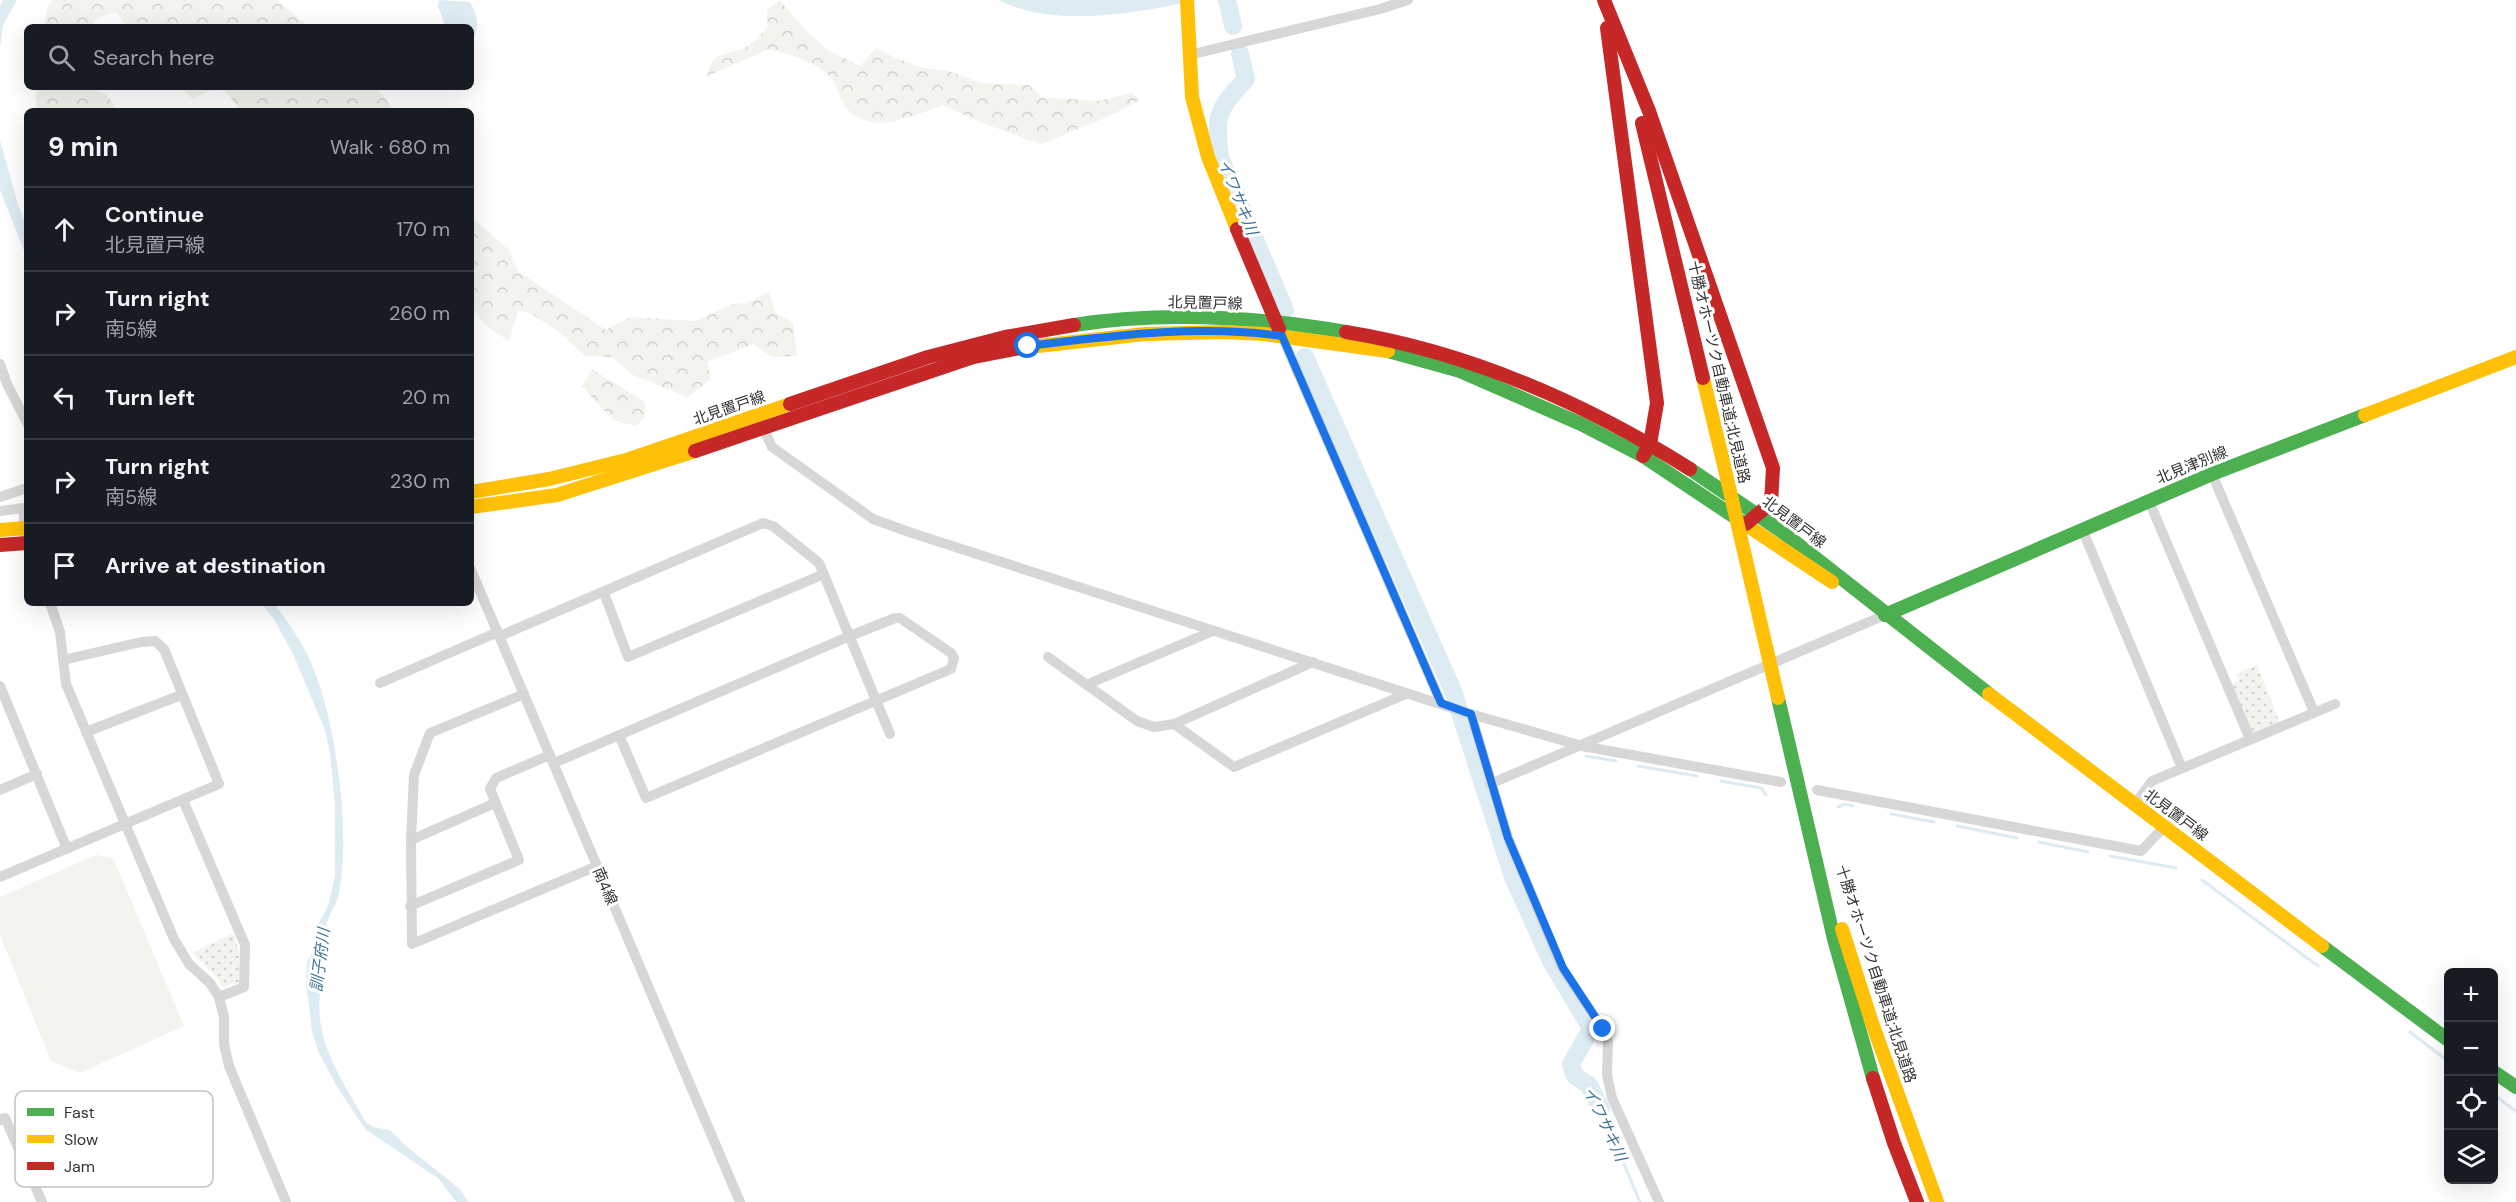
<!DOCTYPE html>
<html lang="en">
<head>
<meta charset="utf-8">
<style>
  :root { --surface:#171b24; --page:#242831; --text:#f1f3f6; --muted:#9ea1a6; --line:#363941 }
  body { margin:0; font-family:"DM Sans","Noto Sans JP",sans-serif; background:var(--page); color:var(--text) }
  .controls { position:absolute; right:18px; bottom:18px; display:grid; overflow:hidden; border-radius:9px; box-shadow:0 6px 24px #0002 }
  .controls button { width:54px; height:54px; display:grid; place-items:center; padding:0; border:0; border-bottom:2px solid var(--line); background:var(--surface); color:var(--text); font:30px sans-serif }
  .stop { position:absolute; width:18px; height:18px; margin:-14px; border:4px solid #1a73e8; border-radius:50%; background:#fff }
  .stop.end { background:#1a73e8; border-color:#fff; box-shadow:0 2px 6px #0008 }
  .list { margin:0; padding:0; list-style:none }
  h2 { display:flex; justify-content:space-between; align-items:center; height:78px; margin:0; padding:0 24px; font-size:26px }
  h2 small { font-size:20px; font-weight:400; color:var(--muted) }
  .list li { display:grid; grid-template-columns:39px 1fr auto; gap:18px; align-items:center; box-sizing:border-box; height:84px; padding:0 24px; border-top:2px solid var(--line) }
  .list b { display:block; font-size:22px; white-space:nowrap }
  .list p { margin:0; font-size:20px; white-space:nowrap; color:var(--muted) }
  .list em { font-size:20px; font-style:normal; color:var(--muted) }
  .icon { flex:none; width:33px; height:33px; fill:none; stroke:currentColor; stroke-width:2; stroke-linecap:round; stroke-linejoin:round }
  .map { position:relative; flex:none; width:2516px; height:1202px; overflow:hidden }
  .search { position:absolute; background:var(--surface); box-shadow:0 6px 24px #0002; left:24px; top:24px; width:450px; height:66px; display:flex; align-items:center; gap:15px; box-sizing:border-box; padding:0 21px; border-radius:9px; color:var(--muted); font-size:22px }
  .panel { position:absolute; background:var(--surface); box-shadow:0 6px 24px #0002; left:24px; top:108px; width:450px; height:498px; border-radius:9px }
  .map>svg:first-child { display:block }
  .grass { fill:url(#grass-dots) }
  .forest { fill:url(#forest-crowns) }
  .garden { fill:#f1f5ed }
  .water { fill:#ddebf3 }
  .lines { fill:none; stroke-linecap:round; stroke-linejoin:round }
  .stream { stroke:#ddebf3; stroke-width:3 }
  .river { stroke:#ddebf3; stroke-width:18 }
  .street { stroke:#d7d7d7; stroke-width:10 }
  .fast { stroke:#4caf50; stroke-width:14 }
  .slow { stroke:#ffc107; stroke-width:14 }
  .jam { stroke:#c62828; stroke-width:14 }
  .slow-bridge { stroke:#ffc107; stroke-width:14 }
  .route { stroke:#1a73e8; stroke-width:8 }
  .labels { text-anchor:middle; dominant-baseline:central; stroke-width:6; stroke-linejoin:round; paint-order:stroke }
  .street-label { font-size:15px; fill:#333; stroke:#fff }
  .water-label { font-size:16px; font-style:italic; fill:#3f7597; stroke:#fff }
  .key { fill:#fff; stroke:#c2c2c2; stroke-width:1.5 }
  .key-label { font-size:16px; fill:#333 }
</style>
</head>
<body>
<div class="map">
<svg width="2516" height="1202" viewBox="0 0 2516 1202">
  <defs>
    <pattern id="grass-dots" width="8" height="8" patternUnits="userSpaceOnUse" patternTransform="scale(1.5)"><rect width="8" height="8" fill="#f1f5ed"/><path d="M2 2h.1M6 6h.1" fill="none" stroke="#cfd2cc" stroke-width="1.8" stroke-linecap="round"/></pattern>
    <pattern id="forest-crowns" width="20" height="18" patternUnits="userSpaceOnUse" patternTransform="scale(1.5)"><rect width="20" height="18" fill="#f1f5ed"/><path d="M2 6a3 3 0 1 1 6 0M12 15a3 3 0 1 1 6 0" fill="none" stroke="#cfd2cc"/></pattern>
  </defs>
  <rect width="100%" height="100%" fill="#fff"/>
  <!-- grass -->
  <g class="grass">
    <polygon points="2257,665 2281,726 2250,739 2227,686 2239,681 2236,674"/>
    <polygon points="233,933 239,951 239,982 223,988 217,978 193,953"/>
  </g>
  <!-- forest -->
  <g class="forest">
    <polygon points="52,0 277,0 309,27 128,27 116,12 98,18 91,27 44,27 47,9"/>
    <path d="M780,0L805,30L829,51L860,66L876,48L896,58L923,68L948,71L981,83L1029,85L1041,97L1098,101L1132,93L1140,100L1105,118L1041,144L982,123L943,105C912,116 869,138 844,105C839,97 838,86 832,79C816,61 793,56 770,49L707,76C713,49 726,57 746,47C755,43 760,35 767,28V10Z"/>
    <path d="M36,87C67,87 104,77 117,111H36Z"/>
    <polygon points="183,87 376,87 395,111 241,111 224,90 208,91 193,99 182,89"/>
    <polygon points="471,217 509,250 518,271 606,330 630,317 695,321 736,303 745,304 769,292 775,312 793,323 797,356 772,357 753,344 707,362 711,379 688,397 633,375 612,357 585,356 559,332 530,313 518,311 509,341 486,326 471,306"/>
    <polygon points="592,369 645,402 645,417 636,426 613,420 582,387"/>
  </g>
  <!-- garden -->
  <polygon class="garden" points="96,855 113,858 184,1026 80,1073 51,1061 0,935 0,897"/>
  <!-- water -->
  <g class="water">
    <polygon points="3,0 17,0 3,25 0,47 0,6"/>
    <path d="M439,0L470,2C477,14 481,29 471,41V27H446L438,7Z"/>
    <path d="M999,0H1194C1137,14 1052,28 999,0Z"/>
    <polygon points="0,140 18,205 27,227 27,258 0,190"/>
    <path d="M261,603H274C288,623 303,642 312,665C336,721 351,833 339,893C337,904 330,912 327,923C325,931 326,941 325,950C322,977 316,1004 322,1031C328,1061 350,1094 365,1121L373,1127L390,1130L407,1147L460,1189L468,1202H456L439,1179L365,1129L336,1085L318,1051L312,1031L306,982L307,962L319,941V923L328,906L335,876V804L330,753L325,730L294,656L274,619Z"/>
  </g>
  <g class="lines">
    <!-- stream -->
    <g class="stream">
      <polyline points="1463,722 1468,723"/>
      <polyline points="1586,756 1616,761"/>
      <polyline points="1638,766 1697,776"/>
      <polyline points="1721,781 1761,788 1766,795"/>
      <polyline points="1838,807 1845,804 1853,806"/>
      <polyline points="1891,814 1934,822"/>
      <polyline points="1957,826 2017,838"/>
      <polyline points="2039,842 2088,852"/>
      <polyline points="2110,856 2176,868"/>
      <polyline points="2202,880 2318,966"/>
      <polyline points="2410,1032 2448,1061"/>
      <polyline points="2494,1095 2516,1111"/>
      <polyline points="1601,1109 1640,1202"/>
    </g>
    <!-- river -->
    <g class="river">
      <polyline points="1227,0 1233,26"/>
      <path d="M1240,54L1246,79C1218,109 1214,115 1220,157L1285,310"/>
      <polyline points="1305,357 1453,691 1513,877 1551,961 1590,1027 1588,1034 1571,1064 1575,1076 1589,1085 1601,1109"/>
    </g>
    <!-- street -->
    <g class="street">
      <polyline points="1189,55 1380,9 1408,0"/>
      <polyline points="1282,336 1441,703"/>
      <polyline points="0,364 7,384 27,423"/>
      <polyline points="761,424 772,447 873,519 909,532 1471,714 1582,746 1781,782"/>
      <polyline points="2212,474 2314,712"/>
      <polyline points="0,497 27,488"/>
      <polyline points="2149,501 2250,739"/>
      <polyline points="0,511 24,508 24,533"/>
      <polyline points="2082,529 2182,768"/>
      <polyline points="471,570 740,1202"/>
      <polyline points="604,593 628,657 824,574"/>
      <polyline points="50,603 60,632 66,684 174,939 189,964 210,983 219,997 224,1017 224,1044 229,1066 286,1202"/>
      <polyline points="500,636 763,523 773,526 819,563 890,734"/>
      <polyline points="1048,657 1137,721 1154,727 1174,724"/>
      <polyline points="1313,662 1174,724 1234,767 1406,694"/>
      <polyline points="380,683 498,632"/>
      <polyline points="1088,684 1213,631"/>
      <polyline points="0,686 67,849"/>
      <polyline points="524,694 430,733 414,775 411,840 412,944 597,866"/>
      <polyline points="1471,714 1508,838 1562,968 1603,1029 1608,1042 1607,1075 1612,1098 1659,1202"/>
      <polyline points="86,732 181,695"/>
      <polyline points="554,763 850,636 895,618 900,618 951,653 954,658 951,669 646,798 619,735"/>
      <polyline points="1490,784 1885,615"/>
      <polyline points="0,790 37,774"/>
      <polyline points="1817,790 2141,851 2164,827"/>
      <polyline points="183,800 245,945 244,987 219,997"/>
      <polyline points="2135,804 2152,781 2335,704"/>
      <polyline points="411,840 495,803"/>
      <polyline points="0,877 219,784 164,649 155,641 141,642 63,660"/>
      <polyline points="410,906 519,860 490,789 496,778 550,755"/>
      <polyline points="0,1120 5,1118 42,1202"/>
    </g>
    <!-- fast -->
    <g class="fast">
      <path d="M1074,325C1163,311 1258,317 1346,332"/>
      <polyline points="1388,351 1460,371 1581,424 1643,456 1745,524"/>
      <polyline points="1690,469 1781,531 1989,694"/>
      <polyline points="1885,615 2212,474 2365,415"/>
      <polyline points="1778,698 1834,939 1873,1078"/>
      <polyline points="2322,946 2448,1040"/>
      <polyline points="2494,1072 2516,1087"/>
    </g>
    <!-- slow -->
    <g class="slow">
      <polyline points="1187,0 1192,97 1208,157 1237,229"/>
      <polyline points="1020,348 1145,334 1225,332 1264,334 1388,351"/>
      <polyline points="1703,378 1722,457"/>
      <polyline points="2365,415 2516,357"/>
      <polyline points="471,492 549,479 626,460 790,404"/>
      <polyline points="471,507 557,495 695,451"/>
      <polyline points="1745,524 1832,582"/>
      <polyline points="0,530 27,528"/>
      <polyline points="1989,694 2322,946"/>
      <polyline points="1842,929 1872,1023 1937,1202"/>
    </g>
    <!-- jam -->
    <g class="jam">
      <polyline points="1604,0 1649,111 1773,468 1771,503 1746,524"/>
      <polyline points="1607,28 1657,403 1650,444 1643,456"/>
      <polyline points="1642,123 1703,378"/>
      <polyline points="1237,229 1279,329"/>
      <path d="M1346,332C1469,352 1585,403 1690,469"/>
      <polyline points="790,404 928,357 1005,337 1074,325"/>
      <polyline points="695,451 973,357 1020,348"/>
      <polyline points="0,545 27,543"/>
      <polyline points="1873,1078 1894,1143 1917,1202"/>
    </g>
    <!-- slow-bridge -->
    <polyline class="slow-bridge" points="1722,457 1778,698"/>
  </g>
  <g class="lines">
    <!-- route -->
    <path class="route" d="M1028,346C1111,336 1199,324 1282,336L1441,703L1471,714L1508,838L1563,968L1603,1029"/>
  </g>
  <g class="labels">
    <!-- street labels -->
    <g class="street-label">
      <text transform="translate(1205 303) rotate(1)">北見置戸線</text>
      <text transform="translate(1719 372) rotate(77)">十勝オホーツク自動車道;北見道路</text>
      <text transform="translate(729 408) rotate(-19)">北見置戸線</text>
      <text transform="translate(2192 465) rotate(-22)">北見津別線</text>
      <text transform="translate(1794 522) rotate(37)">北見置戸線</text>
      <text transform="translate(2176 815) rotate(37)">北見置戸線</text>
      <text transform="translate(605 886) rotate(67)">南4線</text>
      <text transform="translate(1876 974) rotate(72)">十勝オホーツク自動車道;北見道路</text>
    </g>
    <!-- water labels -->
    <g class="water-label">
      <text transform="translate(1238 197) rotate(68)">イワサキ川</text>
      <text transform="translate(320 960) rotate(-83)">訓子府川</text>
      <text transform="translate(1605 1124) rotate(65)">イワサキ川</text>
    </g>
  </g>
  <!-- legend -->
  <rect x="15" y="1091" width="198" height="96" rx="9" class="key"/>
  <rect x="27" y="1108" width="27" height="8" fill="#4caf50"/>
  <rect x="27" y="1135" width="27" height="8" fill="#ffc107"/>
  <rect x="27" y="1162" width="27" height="8" fill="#c62828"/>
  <g class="key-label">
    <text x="64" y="1118">Fast</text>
    <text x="64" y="1145">Slow</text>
    <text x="64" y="1172">Jam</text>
  </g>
</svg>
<div class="controls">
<button>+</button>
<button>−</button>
<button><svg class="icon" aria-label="locate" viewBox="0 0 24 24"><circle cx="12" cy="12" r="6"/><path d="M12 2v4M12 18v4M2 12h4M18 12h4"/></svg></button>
<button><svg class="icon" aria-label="layers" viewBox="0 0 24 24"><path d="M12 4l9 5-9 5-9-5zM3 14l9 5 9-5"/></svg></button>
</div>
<div class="stop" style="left:1028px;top:346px"></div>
<div class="stop end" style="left:1603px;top:1029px"></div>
<div class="search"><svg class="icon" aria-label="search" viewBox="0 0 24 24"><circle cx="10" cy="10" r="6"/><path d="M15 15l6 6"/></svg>Search here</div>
<section class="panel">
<h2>9 min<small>Walk · 680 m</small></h2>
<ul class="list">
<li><svg class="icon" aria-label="ahead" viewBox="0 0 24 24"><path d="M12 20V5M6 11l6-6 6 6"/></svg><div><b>Continue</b><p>北見置戸線</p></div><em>170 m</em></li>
<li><svg class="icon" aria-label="right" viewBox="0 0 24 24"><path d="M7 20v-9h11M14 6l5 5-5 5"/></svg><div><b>Turn right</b><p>南5線</p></div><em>260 m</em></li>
<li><svg class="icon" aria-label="left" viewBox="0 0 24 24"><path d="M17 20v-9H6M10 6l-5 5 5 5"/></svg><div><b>Turn left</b></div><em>20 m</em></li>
<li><svg class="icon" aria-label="right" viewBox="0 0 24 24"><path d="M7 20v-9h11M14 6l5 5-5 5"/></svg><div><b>Turn right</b><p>南5線</p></div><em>230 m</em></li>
<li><svg class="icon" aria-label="arrive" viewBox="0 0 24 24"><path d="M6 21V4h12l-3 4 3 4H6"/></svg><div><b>Arrive at destination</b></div></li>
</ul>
</section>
</div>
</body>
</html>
